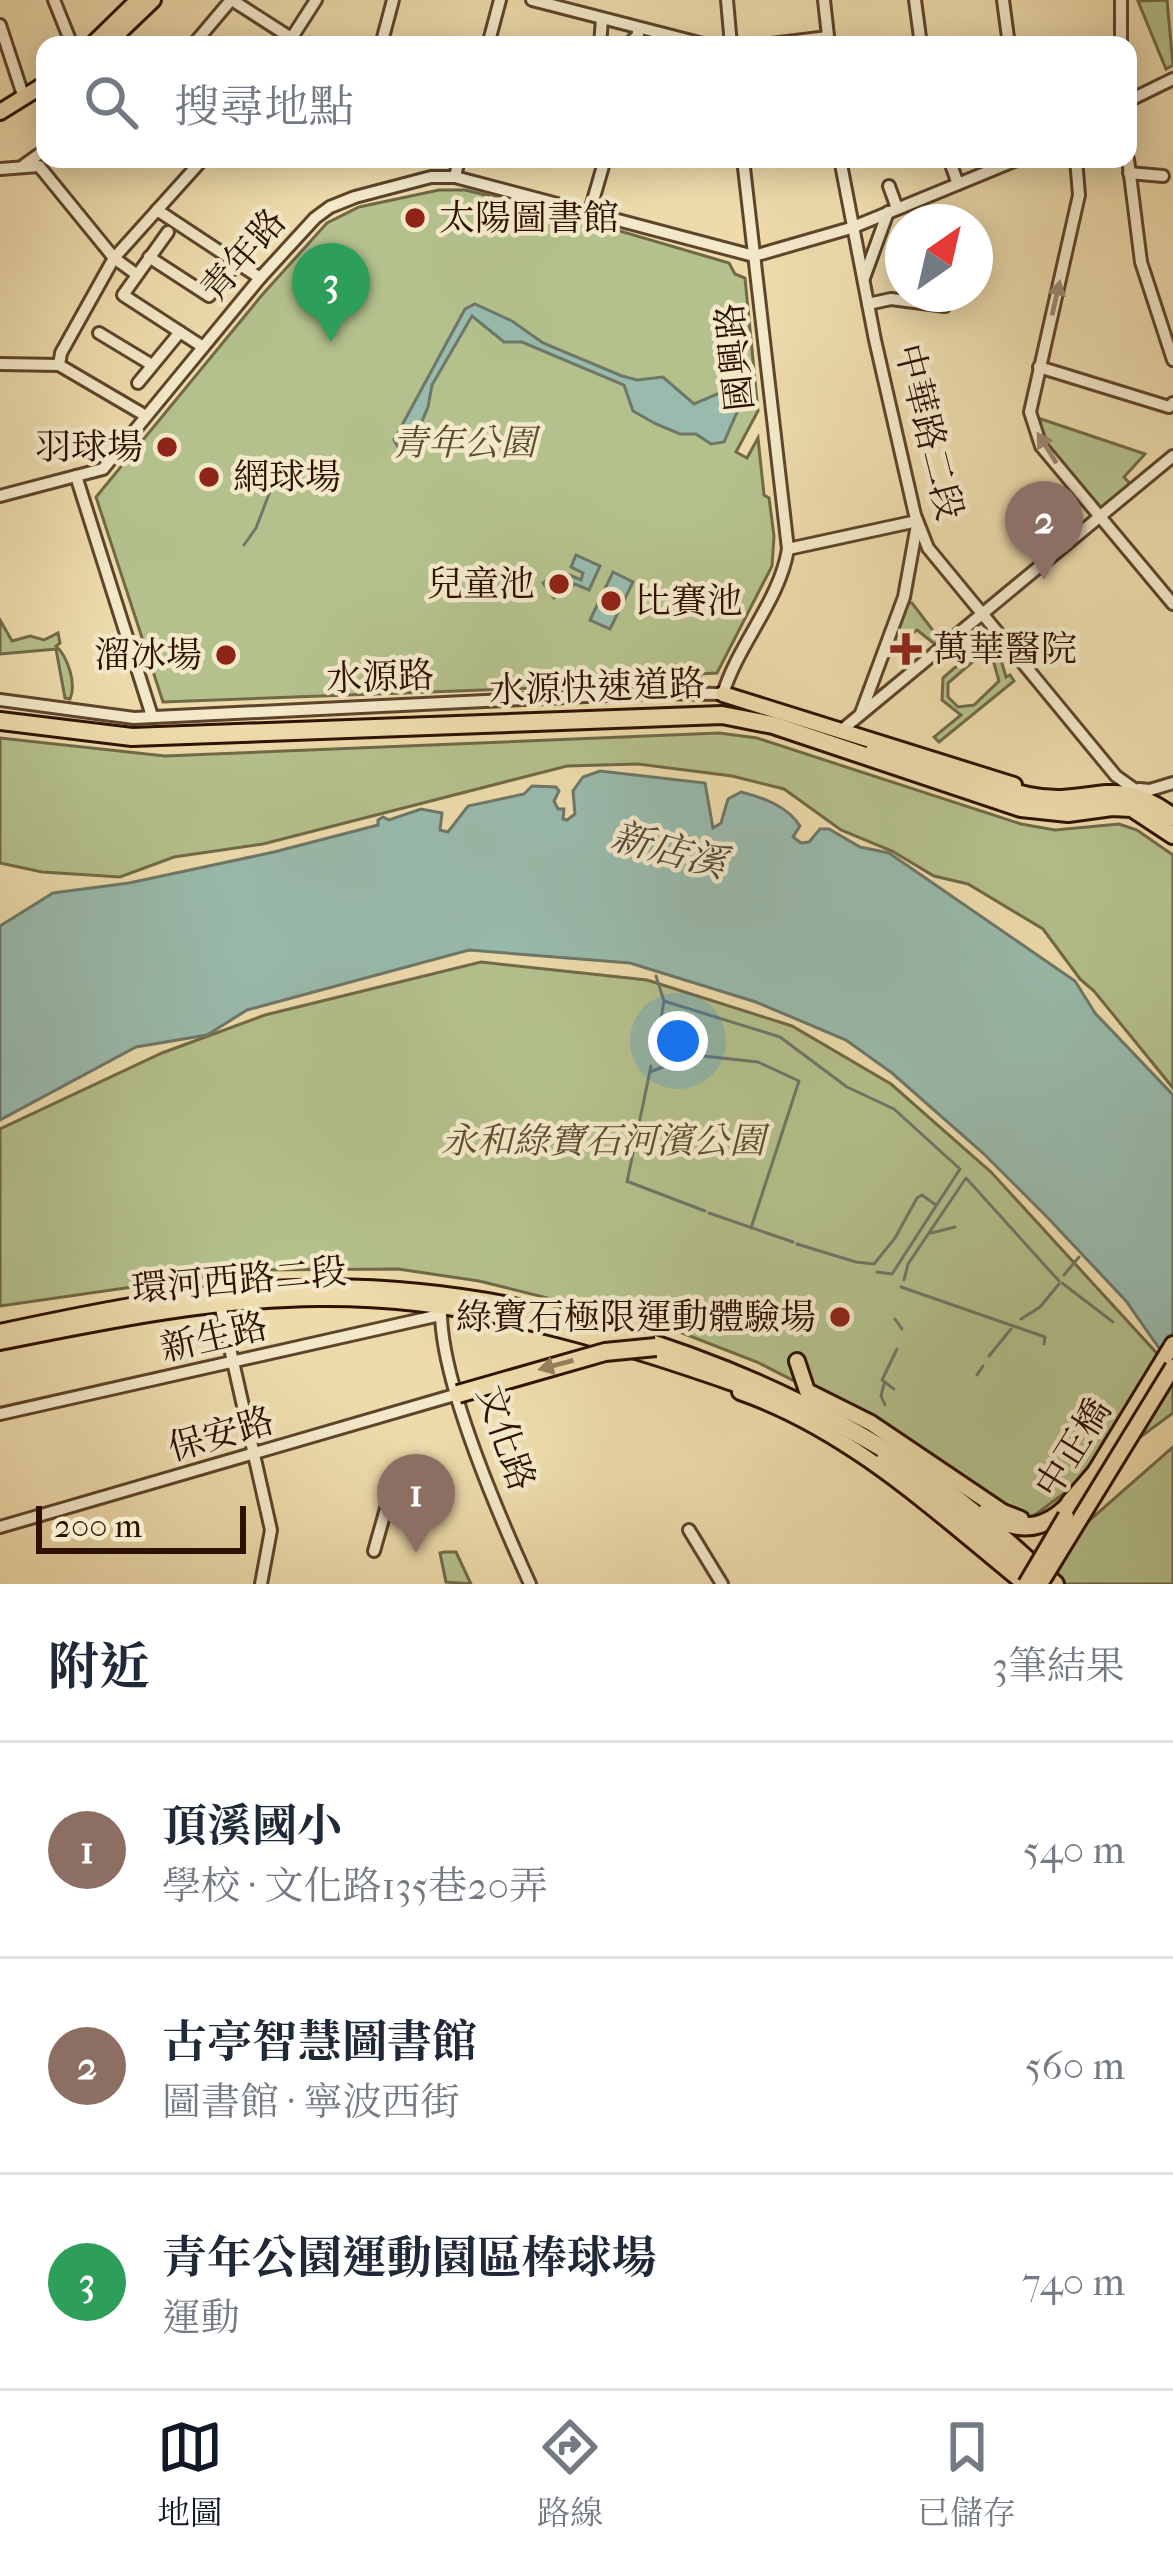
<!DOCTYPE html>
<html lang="zh-TW">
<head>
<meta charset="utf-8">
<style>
  :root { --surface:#fff; --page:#f2f2f3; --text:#1f2937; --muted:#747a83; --line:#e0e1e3; --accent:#111827 }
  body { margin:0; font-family:"IM FELL French Canon","Noto Serif TC",serif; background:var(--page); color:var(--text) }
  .compass { position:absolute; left:885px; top:204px; width:108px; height:108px; border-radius:50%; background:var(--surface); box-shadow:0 6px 30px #0003; rotate:34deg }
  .scale { position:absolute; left:36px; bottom:30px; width:210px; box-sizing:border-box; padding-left:12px; border:6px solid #2e1100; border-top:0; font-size:33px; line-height:42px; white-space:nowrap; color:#2e1100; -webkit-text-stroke:9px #f3e8c8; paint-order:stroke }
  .you { position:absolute; left:678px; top:1041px; width:42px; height:42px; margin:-30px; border:9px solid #fff; border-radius:50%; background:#1a73e8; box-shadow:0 0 0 18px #1a73e833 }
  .badge { display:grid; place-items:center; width:78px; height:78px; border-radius:50%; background:var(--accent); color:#fff; font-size:39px; font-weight:700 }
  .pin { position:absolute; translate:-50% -99px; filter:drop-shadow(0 3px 6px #0008) }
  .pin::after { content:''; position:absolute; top:63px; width:42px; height:36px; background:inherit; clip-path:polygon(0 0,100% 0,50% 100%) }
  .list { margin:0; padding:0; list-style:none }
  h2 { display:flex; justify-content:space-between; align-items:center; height:156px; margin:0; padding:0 48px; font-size:51px }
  h2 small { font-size:39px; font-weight:400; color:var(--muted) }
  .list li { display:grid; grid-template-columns:78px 1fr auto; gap:36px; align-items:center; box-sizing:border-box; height:216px; padding:0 48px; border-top:3px solid var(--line) }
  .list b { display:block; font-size:45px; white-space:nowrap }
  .list p { margin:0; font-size:39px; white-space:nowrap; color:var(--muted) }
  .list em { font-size:39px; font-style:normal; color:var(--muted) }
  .icon { flex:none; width:66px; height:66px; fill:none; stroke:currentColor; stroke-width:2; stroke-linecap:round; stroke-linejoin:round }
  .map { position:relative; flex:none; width:1173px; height:1584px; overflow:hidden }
  .search { position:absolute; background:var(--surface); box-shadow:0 6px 30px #0003; left:36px; right:36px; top:36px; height:132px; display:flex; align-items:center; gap:30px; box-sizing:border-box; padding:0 42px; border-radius:24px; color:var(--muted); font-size:45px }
  .sheet { height:804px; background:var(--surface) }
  nav { display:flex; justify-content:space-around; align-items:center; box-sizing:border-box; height:168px; border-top:3px solid var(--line); background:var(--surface); font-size:33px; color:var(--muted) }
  nav a { display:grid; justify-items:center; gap:6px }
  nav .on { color:var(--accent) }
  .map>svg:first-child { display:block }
  .green { fill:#b4c18c; stroke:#716946; stroke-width:3; fill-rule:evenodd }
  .water { fill:#99bbad; stroke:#6e7768; stroke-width:3 }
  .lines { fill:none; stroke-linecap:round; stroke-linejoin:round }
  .stream { stroke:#6e7768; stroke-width:3 }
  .minor-casing { stroke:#5e442b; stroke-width:16 }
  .major-casing { stroke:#2e1100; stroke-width:20 }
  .highway-casing { stroke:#2e1100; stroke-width:22 }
  .minor { stroke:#f3e8c8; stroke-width:10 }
  .major { stroke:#eddbab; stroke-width:14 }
  .highway { stroke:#eddbab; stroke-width:16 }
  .major-bridge-casing { stroke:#2e1100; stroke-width:20; stroke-linecap:butt }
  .highway-bridge-casing { stroke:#2e1100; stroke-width:22; stroke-linecap:butt }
  .major-bridge { stroke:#eddbab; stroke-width:14 }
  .highway-bridge { stroke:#eddbab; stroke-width:16 }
  .oneway { fill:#9a876e }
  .oneway2 { fill:#97805e }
  .poi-dot { fill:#8f2418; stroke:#f3e8c8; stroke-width:4.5 }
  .labels { text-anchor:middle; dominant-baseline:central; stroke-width:9; stroke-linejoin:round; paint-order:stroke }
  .poi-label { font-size:36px; fill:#2e1100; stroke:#f3e8c8; text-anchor:start }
  .street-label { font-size:36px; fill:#2e1100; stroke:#f3e8c8 }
  .park-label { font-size:36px; font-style:italic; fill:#5d4f31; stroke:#f3e8c8 }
  .water-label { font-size:39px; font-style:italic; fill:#534c3d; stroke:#f3e8c8 }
</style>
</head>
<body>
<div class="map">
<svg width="1173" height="1584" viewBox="0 0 1173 1584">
  <rect width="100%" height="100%" fill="#eddbab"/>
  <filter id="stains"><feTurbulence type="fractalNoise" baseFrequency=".00167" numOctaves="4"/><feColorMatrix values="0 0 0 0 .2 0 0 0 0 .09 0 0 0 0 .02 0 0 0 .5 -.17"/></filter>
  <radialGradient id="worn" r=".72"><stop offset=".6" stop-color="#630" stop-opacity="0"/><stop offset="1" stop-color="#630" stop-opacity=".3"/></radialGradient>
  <!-- green -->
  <g class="green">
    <polygon points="1167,0 1173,65 1166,69 1138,1"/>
    <polygon points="439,190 465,190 545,209 729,263 735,274 745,278 758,411 736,452 747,458 758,438 764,495 769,498 774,536 772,566 717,673 700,674 700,682 163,702 96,497 262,295 327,223 359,207"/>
    <path d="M1041,419L1145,454L1124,477L1131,485L1100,511C1081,488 1034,452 1041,419Z"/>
    <polygon points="905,603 912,603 941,641 936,645 917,630 889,651"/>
    <path d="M0,620L12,641L30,636L44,640L58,633L60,643L56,646C67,656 77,683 70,699L65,698L56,649L0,654Z"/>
    <path d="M986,652L1001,660L1006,677L1010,675L1014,681L939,742L934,737L961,715L942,700L943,678L968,656ZM976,659L994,663L999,681L974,705L958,707L948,697V683Z"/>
    <polygon points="719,733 757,738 1021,824 1055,830 1119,824 1137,830 1173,855 1173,1088 1094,991 1080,979 1043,929 968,884 934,876 892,851 841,830 784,789 732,776 638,764 567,766 263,844 174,857 120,877 42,872 0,863 0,738 165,756"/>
    <polygon points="481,962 647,980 792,1026 891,1084 991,1172 1163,1360 1173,1375 1173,1413 1020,1526 847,1408 757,1362 618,1308 576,1305 479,1281 398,1269 251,1270 0,1306 0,1129 162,1053 265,1015"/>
    <polygon points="1173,1447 1173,1584 1061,1584 1055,1577 1083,1526"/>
    <polygon points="445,1552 456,1552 471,1584 446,1582 440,1553"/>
  </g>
  <!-- water -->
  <g class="water">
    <polygon points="475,304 512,321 543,343 622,376 637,380 663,377 694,404 724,391 739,395 741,403 724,442 711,444 696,434 680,434 656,424 633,411 624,385 522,342 504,342 472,316 432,385 428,407 414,440 398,447 394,440 465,309"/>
    <polygon points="576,555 600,566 589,590 575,584 554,598 543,583 560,571 581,580 583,573 571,567"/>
    <polygon points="613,572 633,582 610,629 590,620"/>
    <path d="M600,771L705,783L713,828L721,823L728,799L741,792C764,798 787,806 800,826L793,837L801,843L809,842L820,829H829L860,847L889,853L1075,981L1095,1013L1173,1095V1368L1126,1301L1048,1218L983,1153L892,1073L846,1040L756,1002L630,963L469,950L247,1010L207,1035L136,1047L0,1120V926L53,893L129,883L274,852L378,825V820L383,817L389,820L421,809L442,813L440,830L448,832L468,806L524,794L532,786L556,787L559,791L554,801L558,809H564L563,819L567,820L575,814L573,791L583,777Z"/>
  </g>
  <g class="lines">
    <!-- stream -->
    <g class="stream">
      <polyline points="244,545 256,528 274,481 286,482"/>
      <polyline points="656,976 664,1001 658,1036"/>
      <polyline points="664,1001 780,1037 847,1087 894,1109 960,1169 892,1274 877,1272"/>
      <polyline points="650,1072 694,1055 758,1062 799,1081 751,1228"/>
      <polyline points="627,1182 651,1066"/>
      <polyline points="629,1182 705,1211"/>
      <polyline points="709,1213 793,1242"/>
      <polyline points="931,1233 955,1227"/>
      <polyline points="797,1244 856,1262 874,1264 895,1238 917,1198 922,1195 936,1205"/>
      <polyline points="1064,1275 1079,1257"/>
      <polyline points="904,1280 908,1264 966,1178 1059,1281"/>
      <polyline points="1062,1283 1113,1322"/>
      <polyline points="901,1287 1045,1337 1044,1344"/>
      <polyline points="895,1319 902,1329"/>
      <polyline points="1021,1319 1040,1307 1059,1284"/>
      <polyline points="989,1356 1011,1329"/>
      <polyline points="977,1375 983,1366"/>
      <polyline points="884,1384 881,1396 885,1405"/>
      <polyline points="894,1389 882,1380 897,1349"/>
    </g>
    <defs>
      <g id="minor">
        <polyline points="54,0 72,45"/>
        <polyline points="232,0 302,45"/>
        <polyline points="532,0 707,45"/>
        <polyline points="727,0 731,45"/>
        <polyline points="824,0 829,45"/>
        <polyline points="915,0 921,45"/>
        <polyline points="1003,0 1009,45"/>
        <polyline points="1121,0 1121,45"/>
        <polyline points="0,25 24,98"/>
        <polyline points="289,42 316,0"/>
        <polyline points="193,45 231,0"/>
        <polyline points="381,45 393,0"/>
        <polyline points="488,45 500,0"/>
        <polyline points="600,45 602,19"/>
        <polyline points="628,45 638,35 638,29"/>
        <polyline points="762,45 828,37"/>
        <polyline points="1128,101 1173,79"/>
        <polyline points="840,159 875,340 915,515 928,548 1116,776 1144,796"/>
        <polyline points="949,159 958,184"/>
        <polyline points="1076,159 1079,195 1030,412 1041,446 1173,604"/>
        <polyline points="1128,159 1141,262 1173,360"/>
        <polyline points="24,165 45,150"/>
        <polyline points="0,169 39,166 114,258 136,274"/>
        <polyline points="1129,173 1163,176"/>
        <polyline points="455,177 459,159"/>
        <polyline points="889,186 897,208"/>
        <polyline points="157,210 260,278"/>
        <polyline points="590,211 605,159"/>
        <polyline points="168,232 123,295 203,347"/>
        <polyline points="754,256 851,228 1019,159"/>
        <polyline points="149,257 209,296 238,262"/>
        <polyline points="864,278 888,212"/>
        <polyline points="868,304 891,299 945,306 947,294"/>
        <polyline points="99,333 152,365"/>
        <polyline points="0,364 59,365 146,416"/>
        <polyline points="59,365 61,353 114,258 203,159"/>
        <polyline points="1039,367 1169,407 1173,403"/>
        <polyline points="138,383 180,332"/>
        <polyline points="0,496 76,476"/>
        <polyline points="788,549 917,521"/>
        <path d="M0,700L134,718L649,693L723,694C738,644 780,600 788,549L743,159"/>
        <polyline points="861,713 904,597 917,525"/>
        <polyline points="152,716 76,476 103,469 260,278 315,218 330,207 355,197 431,177 455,177 754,256"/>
        <polyline points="843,729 1173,456"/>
        <polyline points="1139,789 1150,790 1173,783"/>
        <polyline points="220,1304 271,1530 261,1584"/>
        <path d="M441,1310C440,1380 500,1518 530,1584"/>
        <polyline points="0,1414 440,1315"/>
        <polyline points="0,1527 458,1394"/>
        <polyline points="689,1530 722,1584"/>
        <polyline points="374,1551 391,1491"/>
      </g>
      <g id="major">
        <polyline points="92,45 138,0"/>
        <polyline points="106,45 153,0"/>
        <polyline points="0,112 45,84"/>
        <polyline points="723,694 1014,785"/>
        <path d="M0,1342C105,1321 211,1299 318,1298C467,1296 609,1339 747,1388"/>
        <polyline points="797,1361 807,1391 871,1423 1003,1512 1021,1519"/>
        <path d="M740,1392C850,1430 936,1512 1025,1584"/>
        <polyline points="884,1459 947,1505 1040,1584"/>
        <polyline points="1092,1477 1173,1344"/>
        <polyline points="1069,1502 1095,1472"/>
      </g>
      <g id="highway">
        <polyline points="0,721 132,737 722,715 773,725 1021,808 1068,813 1112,807 1132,808 1173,835"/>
        <path d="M875,748C926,764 977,785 1029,796C1092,809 1112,772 1173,817"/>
        <path d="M0,1333C98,1312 196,1292 296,1289C505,1281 741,1354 915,1469C966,1502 1009,1544 1055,1584"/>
        <path d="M986,1512C1022,1537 1051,1528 1077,1496"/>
      </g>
    </defs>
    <!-- minor casing -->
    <use href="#minor" class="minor-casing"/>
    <!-- major casing -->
    <use href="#major" class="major-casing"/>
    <!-- highway casing -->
    <use href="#highway" class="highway-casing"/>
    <!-- minor -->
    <use href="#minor" class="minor"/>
    <!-- major -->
    <use href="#major" class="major"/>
    <!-- highway -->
    <use href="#highway" class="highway"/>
    <defs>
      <g id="major-bridge">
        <polyline points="1026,1584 1066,1516"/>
        <polyline points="1040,1584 1173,1367"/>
      </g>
      <polyline id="highway-bridge" points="458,1394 605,1352 656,1347"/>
    </defs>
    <!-- major-bridge casing -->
    <use href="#major-bridge" class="major-bridge-casing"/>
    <!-- highway-bridge casing -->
    <use href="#highway-bridge" class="highway-bridge-casing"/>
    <!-- major-bridge -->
    <use href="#major-bridge" class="major-bridge"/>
    <!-- highway-bridge -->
    <use href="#highway-bridge" class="highway-bridge"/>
  </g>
  <!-- one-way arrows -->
  <defs><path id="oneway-solid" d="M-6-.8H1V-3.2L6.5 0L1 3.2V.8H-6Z" transform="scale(3)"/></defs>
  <g class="oneway">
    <use href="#oneway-solid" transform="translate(1056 298) rotate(-77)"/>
    <use href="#oneway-solid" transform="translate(1047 448) rotate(-122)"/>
  </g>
  <use class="oneway2" href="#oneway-solid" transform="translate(556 1365) rotate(165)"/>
  <!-- markers -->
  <g class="poi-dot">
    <circle cx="415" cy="218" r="12"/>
    <circle cx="167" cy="447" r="12"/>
    <circle cx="209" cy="477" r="12"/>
    <circle cx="559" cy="584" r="12"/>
    <circle cx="611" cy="601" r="12"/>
    <path d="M900 631h12v12h12v12h-12v12h-12v-12h-12v-12h12z"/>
    <circle cx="226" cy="655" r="12"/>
    <circle cx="840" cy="1317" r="12"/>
  </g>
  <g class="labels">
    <!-- poi labels -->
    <g class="poi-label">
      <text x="439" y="218">太陽圖書館</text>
      <text x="143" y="447" text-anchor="end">羽球場</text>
      <text x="233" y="477">網球場</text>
      <text x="535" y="584" text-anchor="end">兒童池</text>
      <text x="635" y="601">比賽池</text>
      <text x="933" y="649">萬華醫院</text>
      <text x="202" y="655" text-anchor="end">溜冰場</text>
      <text x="816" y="1317" text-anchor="end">綠寶石極限運動體驗場</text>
    </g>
    <!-- street labels -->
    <g class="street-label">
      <text transform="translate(243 255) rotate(-49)">青年路</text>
      <text transform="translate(735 357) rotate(-96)">國興路</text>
      <text transform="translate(929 432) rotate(76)">中華路二段</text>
      <text transform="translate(380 677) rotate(-2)">水源路</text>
      <text transform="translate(597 687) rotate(-2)">水源快速道路</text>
      <text transform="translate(239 1280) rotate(-5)">環河西路二段</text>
      <text transform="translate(214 1337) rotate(-13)">新生路</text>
      <text transform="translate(221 1434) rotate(-16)">保安路</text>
      <text transform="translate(506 1438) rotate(71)">文化路</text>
      <text transform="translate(1073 1448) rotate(-58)">中正橋</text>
    </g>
    <!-- park labels -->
    <g class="park-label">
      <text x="464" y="443">青年公園</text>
      <text x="603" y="1141">永和綠寶石河濱公園</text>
    </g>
    <!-- water labels -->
    <g class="water-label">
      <text transform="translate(669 850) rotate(15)">新店溪</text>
    </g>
  </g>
  <rect width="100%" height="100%" filter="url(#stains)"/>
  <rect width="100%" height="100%" fill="url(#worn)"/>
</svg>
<svg class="compass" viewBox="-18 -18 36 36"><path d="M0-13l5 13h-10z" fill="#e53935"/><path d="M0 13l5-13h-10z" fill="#747a83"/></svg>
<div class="scale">200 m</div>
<div class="you"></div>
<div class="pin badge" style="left:416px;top:1553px;background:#8d6e63">1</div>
<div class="pin badge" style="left:1044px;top:580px;background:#8d6e63">2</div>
<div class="pin badge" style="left:331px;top:342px;background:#2e9e5b">3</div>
<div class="search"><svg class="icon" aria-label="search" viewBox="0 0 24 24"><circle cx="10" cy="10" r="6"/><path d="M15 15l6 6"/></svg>搜尋地點</div>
</div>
<section class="sheet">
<h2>附近<small>3筆結果</small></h2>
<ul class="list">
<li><span class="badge" style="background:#8d6e63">1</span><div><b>頂溪國小</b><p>學校 · 文化路135巷20弄</p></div><em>540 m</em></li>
<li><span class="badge" style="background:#8d6e63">2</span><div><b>古亭智慧圖書館</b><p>圖書館 · 寧波西街</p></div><em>560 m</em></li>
<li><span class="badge" style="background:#2e9e5b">3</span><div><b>青年公園運動園區棒球場</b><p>運動</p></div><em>740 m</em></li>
</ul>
</section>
<nav>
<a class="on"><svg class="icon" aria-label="map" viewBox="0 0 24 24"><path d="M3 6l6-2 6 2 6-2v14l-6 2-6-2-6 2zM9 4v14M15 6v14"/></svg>地圖</a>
<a><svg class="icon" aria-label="directions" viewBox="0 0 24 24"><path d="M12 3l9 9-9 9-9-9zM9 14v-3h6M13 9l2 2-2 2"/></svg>路線</a>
<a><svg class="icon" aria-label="saved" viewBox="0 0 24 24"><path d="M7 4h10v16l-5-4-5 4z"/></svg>已儲存</a>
</nav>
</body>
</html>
